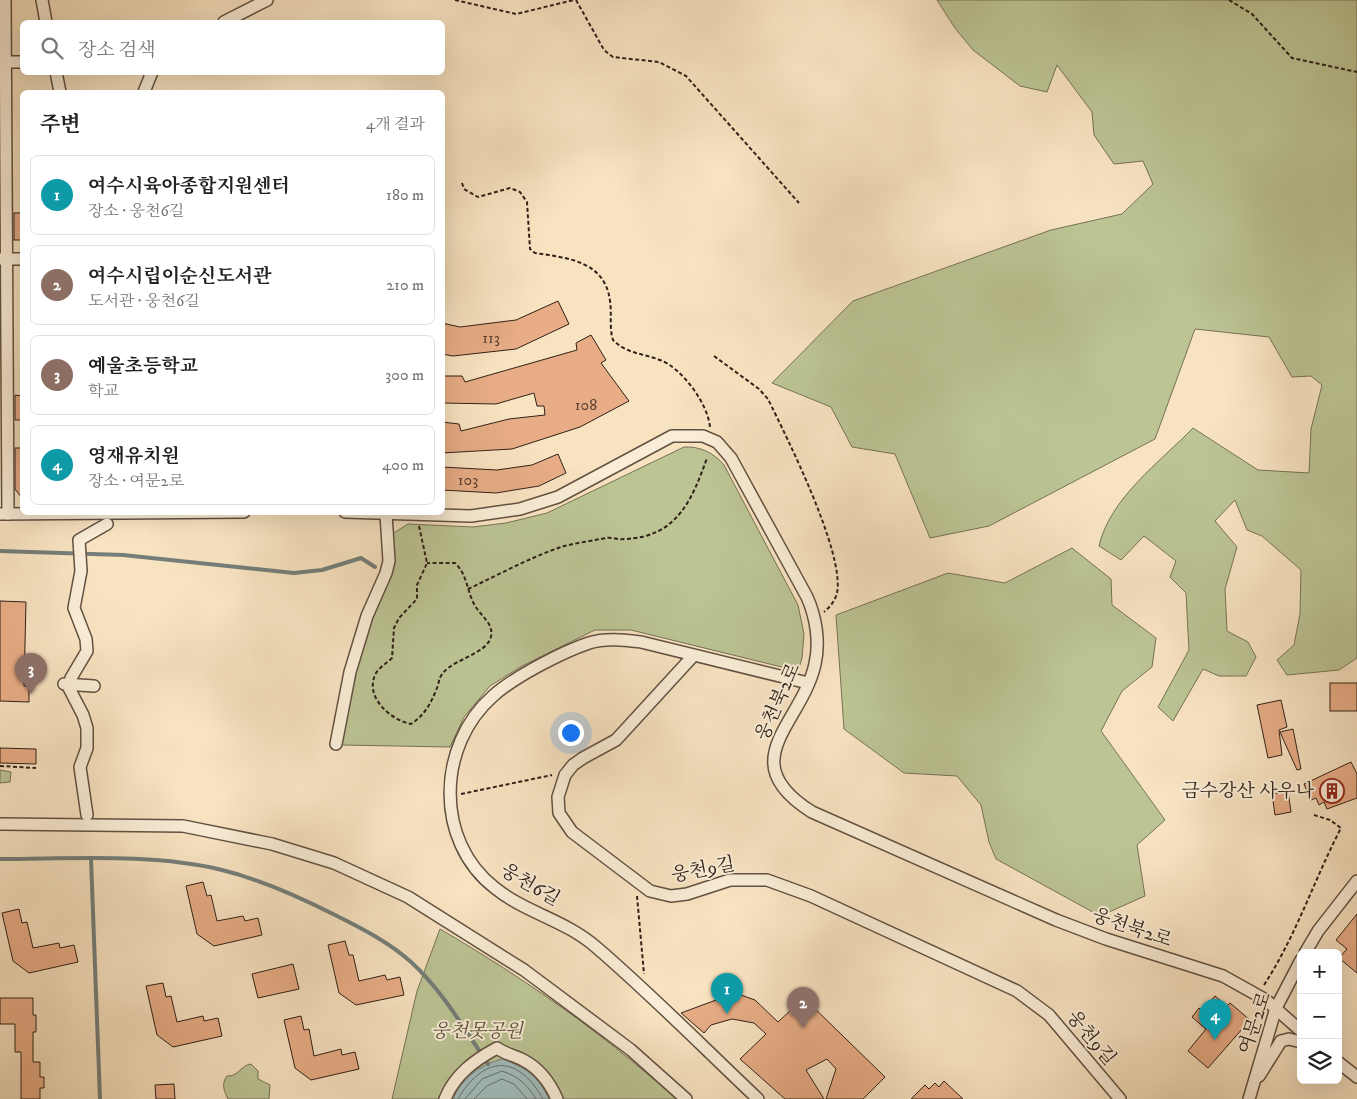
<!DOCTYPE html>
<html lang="ko">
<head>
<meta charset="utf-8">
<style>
  :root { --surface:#fff; --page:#f2f2f2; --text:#222; --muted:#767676; --line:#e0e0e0; --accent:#b45309 }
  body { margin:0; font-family:"IM FELL DW Pica","Noto Serif KR",serif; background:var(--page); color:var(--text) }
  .controls { position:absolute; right:15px; bottom:15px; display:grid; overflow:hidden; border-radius:8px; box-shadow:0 5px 20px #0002 }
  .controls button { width:45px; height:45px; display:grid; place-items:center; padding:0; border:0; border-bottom:1px solid var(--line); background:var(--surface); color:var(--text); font:25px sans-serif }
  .you { position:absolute; left:570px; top:732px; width:18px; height:18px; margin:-12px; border:4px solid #fff; border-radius:50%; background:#1a73e8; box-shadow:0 0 0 8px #1a73e833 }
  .badge { display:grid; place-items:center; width:32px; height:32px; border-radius:50%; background:var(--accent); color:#fff; font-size:16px; font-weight:700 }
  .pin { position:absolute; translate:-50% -41px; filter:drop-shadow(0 1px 2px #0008) }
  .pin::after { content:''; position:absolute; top:26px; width:18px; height:15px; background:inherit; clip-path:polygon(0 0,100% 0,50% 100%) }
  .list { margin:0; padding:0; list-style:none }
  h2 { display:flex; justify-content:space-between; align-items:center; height:65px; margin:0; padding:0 20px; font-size:21px }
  h2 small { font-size:16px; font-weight:400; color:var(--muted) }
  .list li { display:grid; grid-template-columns:32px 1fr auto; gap:15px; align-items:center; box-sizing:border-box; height:80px; margin:0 10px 10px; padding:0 10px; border:1px solid var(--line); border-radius:8px }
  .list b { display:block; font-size:19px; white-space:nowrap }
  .list p { margin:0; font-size:16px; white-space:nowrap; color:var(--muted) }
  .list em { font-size:16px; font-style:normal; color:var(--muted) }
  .icon { flex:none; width:28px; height:28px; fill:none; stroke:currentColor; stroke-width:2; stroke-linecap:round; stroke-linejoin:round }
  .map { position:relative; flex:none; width:1357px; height:1099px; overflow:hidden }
  .search { position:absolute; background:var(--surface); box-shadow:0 5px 20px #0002; left:20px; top:20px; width:425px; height:55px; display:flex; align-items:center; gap:12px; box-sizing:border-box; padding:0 18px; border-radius:8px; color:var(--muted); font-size:19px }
  .panel { position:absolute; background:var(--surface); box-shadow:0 5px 20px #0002; left:20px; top:90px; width:425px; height:425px; border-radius:8px }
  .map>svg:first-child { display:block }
  .green { fill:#bcc494; stroke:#767256 }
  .water { fill:#a1bcbc; stroke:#747e7a }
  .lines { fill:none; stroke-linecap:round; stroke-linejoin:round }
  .shore { stroke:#686e6a; stroke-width:1 }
  .stream { stroke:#747e7a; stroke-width:4 }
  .building { fill:#e8ad86; stroke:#302018 }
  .minor-casing { stroke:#625142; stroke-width:14 }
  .path { stroke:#302018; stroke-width:2; stroke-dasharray:4 2.5; stroke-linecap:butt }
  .minor { stroke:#faedd7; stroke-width:11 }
  .labels { text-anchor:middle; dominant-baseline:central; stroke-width:4; stroke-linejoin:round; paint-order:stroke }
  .number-label { font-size:16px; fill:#5e4334 }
  .street-label { font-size:19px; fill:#302018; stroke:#faedd7 }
  .poi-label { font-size:19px; fill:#302018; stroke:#faedd7; text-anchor:end }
  .park-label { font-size:19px; font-style:italic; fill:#5a513d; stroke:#faedd7 }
</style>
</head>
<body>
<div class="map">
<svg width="1357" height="1099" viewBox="0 0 1357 1099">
  <rect width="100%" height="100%" fill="#f8e3c1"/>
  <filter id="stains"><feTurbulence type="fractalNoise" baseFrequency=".004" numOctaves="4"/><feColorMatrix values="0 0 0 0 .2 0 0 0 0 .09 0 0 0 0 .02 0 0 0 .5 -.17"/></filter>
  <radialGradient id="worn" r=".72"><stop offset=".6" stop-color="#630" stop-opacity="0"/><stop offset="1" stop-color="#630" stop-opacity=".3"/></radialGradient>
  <!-- green -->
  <g class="green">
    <path d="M937,0H1357V658L1339,670L1287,675L1277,660L1294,645L1300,614L1301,570L1262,536L1247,530L1235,500L1215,521L1237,547L1225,589L1227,631L1248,642L1256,657L1246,676H1219L1203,669L1173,721L1158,707L1189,650L1186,593L1170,577L1176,561L1144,536L1121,560L1099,546C1110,498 1160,462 1193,428L1258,470L1309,473L1311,429L1322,385L1311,376L1292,377L1269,337L1195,329L1155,439L989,526L930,538L895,454L852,447L831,407L772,383L853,301L1051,230L1122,214L1153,184L1143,161L1114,164L1094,135L1092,112L1057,65L1047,92L1020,86L973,50L955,28Z"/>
    <path d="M684,447C700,446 714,453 724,465L798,605L804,634L802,658L798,671L631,630H595L522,666L490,686L464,717L450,747L342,745L349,695L392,534L408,524L473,527L506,523L547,513Z"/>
    <polygon points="1072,548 1111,579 1112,605 1156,638 1152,667 1122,691 1101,731 1165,820 1137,845 1145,896 1100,916 996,859 989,842 981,805 957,776 904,773 844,729 836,615 948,573 1005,583"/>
    <polygon points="0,770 11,772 10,782 0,783"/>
    <path d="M440,929C524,978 604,1034 676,1099H392L417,991Z"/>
    <path d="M251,1064L258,1071V1079L270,1085L269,1099H228C224,1091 221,1084 227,1076C238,1077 241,1065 251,1064Z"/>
  </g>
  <!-- water -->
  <path class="water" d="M503,1059C527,1069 537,1075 549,1099H453C462,1078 481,1064 503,1059Z"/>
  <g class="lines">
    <!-- shore -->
    <g class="shore">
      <path d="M458,1099C462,1091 467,1086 472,1080C501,1051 527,1070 543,1099"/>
      <path d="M465,1099L482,1079L502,1071C519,1077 527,1084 536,1099"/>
      <polyline points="474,1099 487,1086 502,1079 514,1084 527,1099"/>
    </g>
    <!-- stream -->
    <g class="stream">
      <polyline points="0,551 123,555 294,573 322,570 361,558 375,567"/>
      <path d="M0,859C71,859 153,853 222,870C263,880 300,897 337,916C363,929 390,943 411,962C442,990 465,1030 488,1064"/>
      <polyline points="91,859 100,1099"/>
    </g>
  </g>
  <!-- building -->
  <g class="building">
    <rect x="14" y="213" width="8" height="27"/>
    <polygon points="558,301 569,324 516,349 453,356 442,354 442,323 460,327 516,320"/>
    <polygon points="591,335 606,360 601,363 629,401 580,427 512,449 442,453 442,422 459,424 461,431 509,419 545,415 544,406 537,406 534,393 496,404 442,403 442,376 462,376 465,382 577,350 576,343"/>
    <polygon points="15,395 22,396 22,420 15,420"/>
    <polygon points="15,448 22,448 22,498 15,489"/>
    <polygon points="558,454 566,473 539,486 496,493 442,490 442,467 497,470 532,465"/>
    <polygon points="0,601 26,602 24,686 29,686 29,702 0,701"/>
    <rect x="1330" y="683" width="27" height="28"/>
    <polygon points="1281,700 1287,727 1279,730 1282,755 1268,758 1257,705"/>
    <polygon points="1293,729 1301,769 1297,770 1280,732"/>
    <polygon points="0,748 36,749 36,764 0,763"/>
    <polygon points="1351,762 1357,774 1357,798 1327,809 1324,802 1319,805 1316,798 1311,800 1304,784"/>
    <polygon points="1288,791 1291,812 1275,815 1272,794"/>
    <polygon points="203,882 207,896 211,895 217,921 243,916 245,921 258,918 262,935 214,946 197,934 186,886"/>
    <polygon points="19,909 22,923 27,922 33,948 59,943 60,948 74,945 78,962 29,973 13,961 2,913"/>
    <polygon points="1357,914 1357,973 1339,958 1347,949 1336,940"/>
    <polygon points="345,941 349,955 353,955 359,981 385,975 387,980 400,977 404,995 356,1005 339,993 328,945"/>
    <polygon points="293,964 299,989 258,998 252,974"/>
    <polygon points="163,983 166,997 171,996 177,1022 203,1016 204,1021 218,1018 222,1036 173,1047 157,1035 146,986"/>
    <polygon points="741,995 755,1000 778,1022 804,998 885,1077 863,1099 826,1099 836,1069 827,1059 806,1070 824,1099 785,1099 740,1059 766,1034 754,1023 732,1019 711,1025 704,1033 681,1013 727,996"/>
    <polygon points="1215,996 1227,1006 1230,1003 1250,1020 1208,1068 1188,1051 1206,1029 1192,1017 1199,1008 1202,1011"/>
    <polygon points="0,998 33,998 33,1015 36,1015 36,1032 33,1032 33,1062 40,1062 40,1077 44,1077 44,1088 40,1088 40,1099 21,1099 21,1052 15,1052 15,1024 0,1024"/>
    <polygon points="301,1016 304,1030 309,1029 314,1056 341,1049 342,1055 355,1052 359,1069 311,1080 295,1068 284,1020"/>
    <polygon points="944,1081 963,1099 911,1099 925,1085 929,1089 935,1083 939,1087"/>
    <polygon points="174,1084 175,1099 156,1099 155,1085"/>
  </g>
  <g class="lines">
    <defs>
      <g id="minor">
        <polyline points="5,0 8,514"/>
        <polyline points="42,0 46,22"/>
        <polyline points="224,22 267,0"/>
        <polyline points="0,62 22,62"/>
        <polyline points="56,72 60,92"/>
        <polyline points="144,92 152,72"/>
        <polyline points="0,259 22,259"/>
        <path d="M345,512L471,516L520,509L558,497L672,436H703L717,442L731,458L807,597C816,617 820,642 815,664C802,724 731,761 812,812L1056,920L1106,939L1223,976L1266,1000L1301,1031"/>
        <polyline points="0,514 244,512"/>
        <polyline points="693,656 616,740 583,758 573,765 565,775 558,797 559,813 572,832 650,891 671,896 687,894 730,880 767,880 811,896 1017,991 1049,1015 1120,1099"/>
        <polyline points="64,684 94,686"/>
        <polyline points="336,744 350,672 367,616 386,573 389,561 386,514"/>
        <polyline points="87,815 80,767 87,748 87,728 83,715 69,688 71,678 87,651 86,639 74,608 81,571 79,540 107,524"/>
        <polyline points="0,824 183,826 272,844 334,863 408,897 524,970 631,1050 686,1099"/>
        <polyline points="1305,953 1318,931 1357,881"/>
        <polyline points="1338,1062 1357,1077"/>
        <polyline points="1259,1076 1281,1041 1289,1039 1301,1042"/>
        <path d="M445,1099C455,1074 475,1060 497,1048C505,1054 514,1055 523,1060C539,1068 550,1083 557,1099"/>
        <path d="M758,1099C704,1048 652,995 596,947C565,920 526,913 495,888C434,841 437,745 493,696C514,677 562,652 589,643C606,638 623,640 641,642L808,683"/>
        <polyline points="1249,1099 1276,1008 1301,960"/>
      </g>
    </defs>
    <!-- minor casing -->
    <use href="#minor" class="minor-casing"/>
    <!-- path -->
    <g class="path">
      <polyline points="455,0 516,14 574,0"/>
      <polyline points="576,0 604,50 613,57 659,62 686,76 799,203"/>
      <polyline points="1229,0 1252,14 1292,58 1357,72"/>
      <path d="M462,183L464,189L478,197L510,188L520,192L527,202L530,249L535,253C568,258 605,261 610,301C612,314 609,328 613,340C627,354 642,353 660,360C682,368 708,404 710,427"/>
      <path d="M714,356L759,389L768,399C787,438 845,553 837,593C835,601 830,607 824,612"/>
      <path d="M419,526L427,563L417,585V599L399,618L394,628L392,658C386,664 378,668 375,675C365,698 391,720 411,724C425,715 431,703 437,688C439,683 439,677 443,673C455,657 500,652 490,626C486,618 478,612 474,604C467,591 467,574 455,563H427"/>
      <path d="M468,589C498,575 529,558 561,547C570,544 596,540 606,538C612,537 618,540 625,539C677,537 692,500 707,458"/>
      <polyline points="0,766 36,768"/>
      <polyline points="461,794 552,775"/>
      <polyline points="637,896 644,974"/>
      <path d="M1264,985C1296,936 1314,880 1341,828L1330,820L1314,815"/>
    </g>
    <!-- minor -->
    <use href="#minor" class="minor"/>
  </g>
  <!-- icons -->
  <defs>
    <symbol id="building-ring" viewBox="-11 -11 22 22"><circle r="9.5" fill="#faedd7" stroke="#8f2418" stroke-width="1.5"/><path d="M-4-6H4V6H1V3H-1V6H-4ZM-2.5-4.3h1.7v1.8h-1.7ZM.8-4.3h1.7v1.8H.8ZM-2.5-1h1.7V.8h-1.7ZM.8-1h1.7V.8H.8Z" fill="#8f2418"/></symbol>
  </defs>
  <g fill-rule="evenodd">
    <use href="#building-ring" x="1318" y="777" width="28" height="28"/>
  </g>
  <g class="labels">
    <!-- number labels -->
    <g class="number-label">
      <text x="491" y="338">113</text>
      <text x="586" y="405">108</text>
      <text x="468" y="480">103</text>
    </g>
    <!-- street labels -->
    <g class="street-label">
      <text transform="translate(778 702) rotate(-66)">웅천북2로</text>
      <text transform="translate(703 870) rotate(-11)">웅천9길</text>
      <text transform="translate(530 885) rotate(30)">웅천6길</text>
      <text transform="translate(1132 928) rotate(19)">웅천북2로</text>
      <text transform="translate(1255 1023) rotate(-71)">여문2로</text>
      <text transform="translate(1091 1038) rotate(50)">웅천9길</text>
    </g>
    <!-- poi labels -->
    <g class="poi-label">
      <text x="1314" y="791">금수강산 사우나</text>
    </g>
    <!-- park labels -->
    <g class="park-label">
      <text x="477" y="1031">웅천못공원</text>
    </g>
  </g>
  <rect width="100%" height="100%" filter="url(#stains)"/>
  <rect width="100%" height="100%" fill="url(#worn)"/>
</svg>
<div class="controls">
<button>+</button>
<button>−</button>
<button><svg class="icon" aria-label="layers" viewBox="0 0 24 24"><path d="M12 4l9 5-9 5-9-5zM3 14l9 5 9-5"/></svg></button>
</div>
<div class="you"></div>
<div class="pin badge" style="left:727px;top:1014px;background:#0f9aa8">1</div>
<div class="pin badge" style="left:803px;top:1028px;background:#8d6e63">2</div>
<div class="pin badge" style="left:31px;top:694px;background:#8d6e63">3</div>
<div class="pin badge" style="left:1215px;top:1040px;background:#0f9aa8">4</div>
<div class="search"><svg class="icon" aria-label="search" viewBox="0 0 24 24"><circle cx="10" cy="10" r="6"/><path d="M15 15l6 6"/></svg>장소 검색</div>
<section class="panel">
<h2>주변<small>4개 결과</small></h2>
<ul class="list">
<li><span class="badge" style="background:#0f9aa8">1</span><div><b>여수시육아종합지원센터</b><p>장소 · 웅천6길</p></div><em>180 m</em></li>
<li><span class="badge" style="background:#8d6e63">2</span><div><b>여수시립이순신도서관</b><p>도서관 · 웅천6길</p></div><em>210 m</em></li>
<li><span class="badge" style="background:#8d6e63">3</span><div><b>예울초등학교</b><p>학교</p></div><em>300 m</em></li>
<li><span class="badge" style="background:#0f9aa8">4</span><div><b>영재유치원</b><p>장소 · 여문2로</p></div><em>400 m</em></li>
</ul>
</section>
</div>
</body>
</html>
